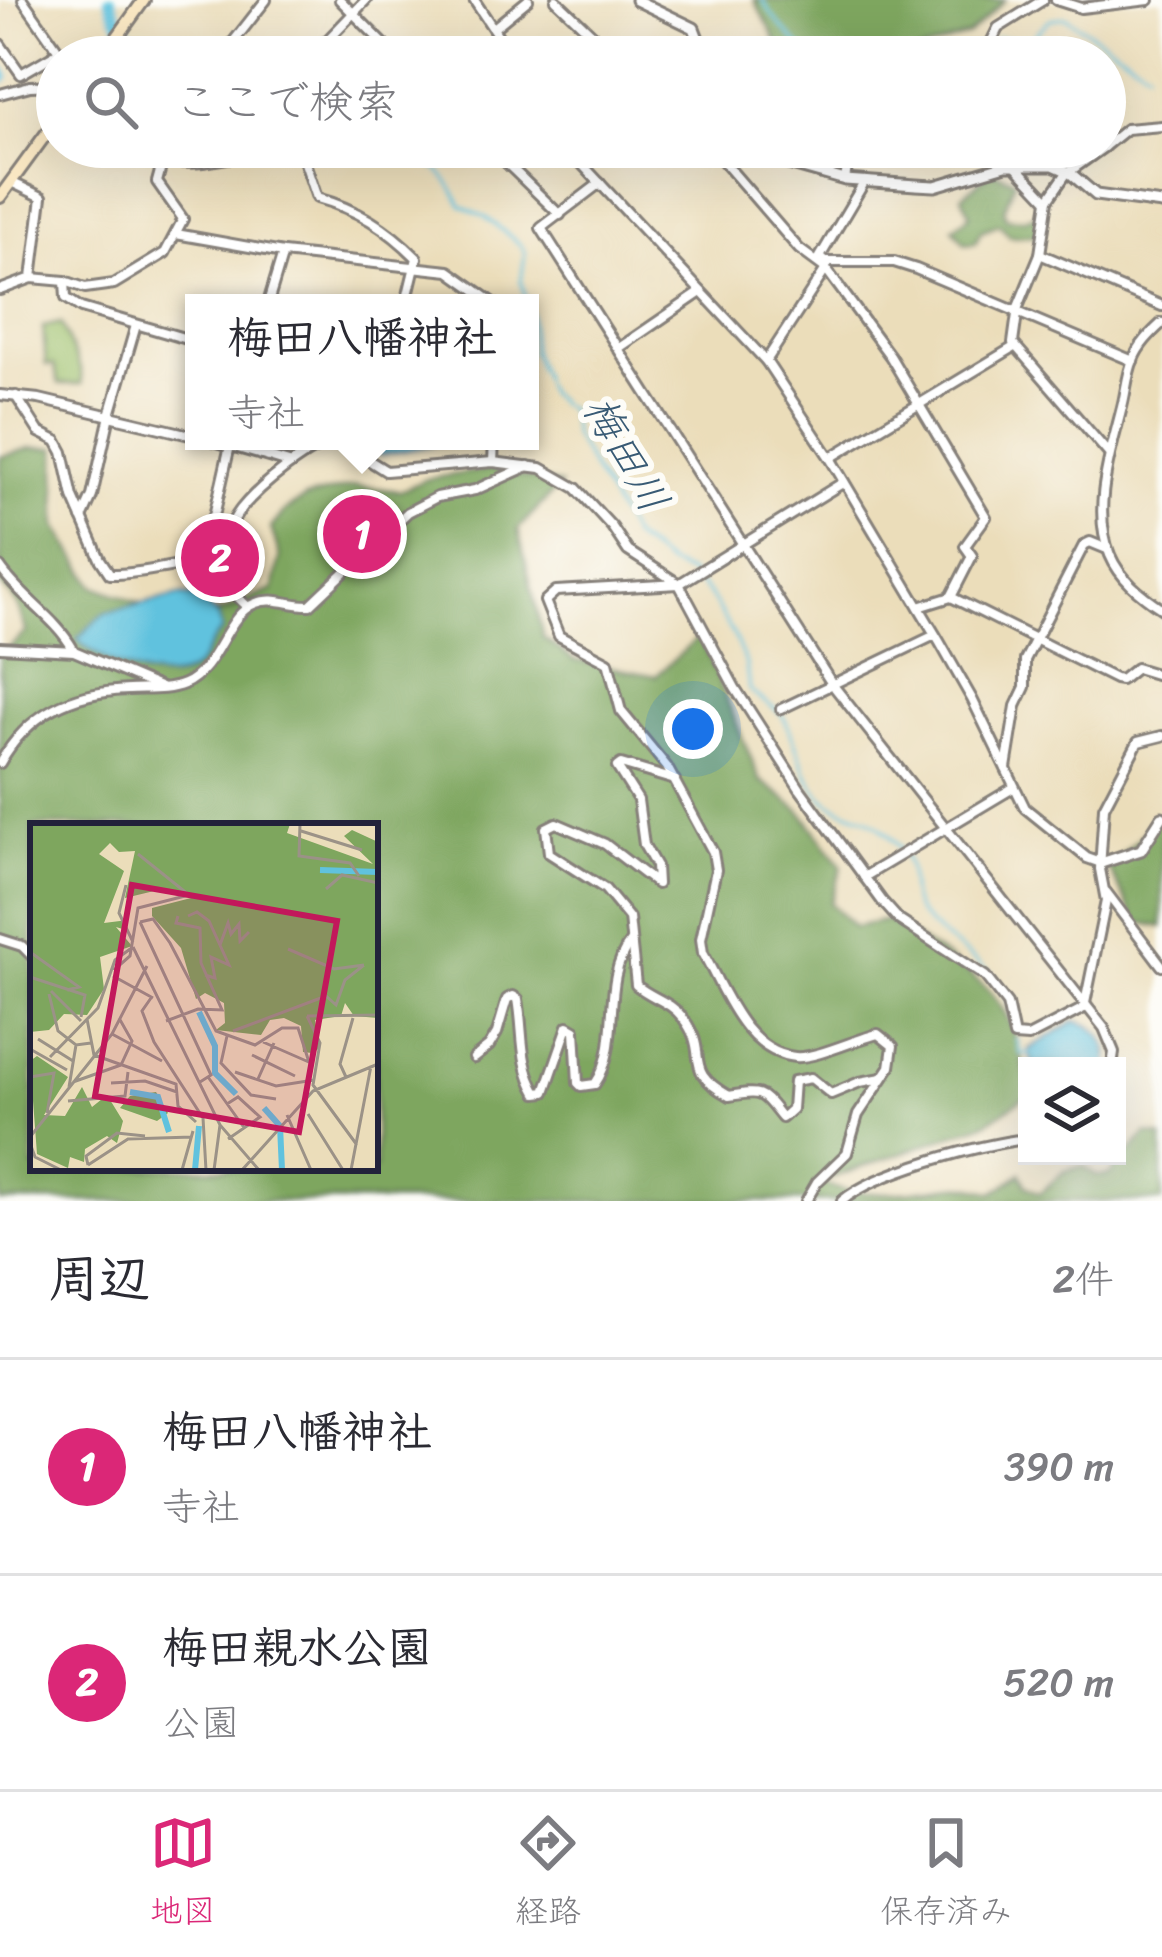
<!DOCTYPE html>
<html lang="ja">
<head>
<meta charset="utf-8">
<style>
  :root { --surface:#fff; --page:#f7f7f7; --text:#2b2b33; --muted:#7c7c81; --line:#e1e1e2; --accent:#db2777 }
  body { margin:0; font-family:Sriracha,"Klee One",sans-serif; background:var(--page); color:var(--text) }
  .controls { position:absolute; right:36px; bottom:36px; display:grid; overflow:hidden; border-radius:0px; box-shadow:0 12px 48px #0002 }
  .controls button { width:108px; height:108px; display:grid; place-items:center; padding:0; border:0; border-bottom:3px solid var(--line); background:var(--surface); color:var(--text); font:60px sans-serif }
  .you { position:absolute; left:693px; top:729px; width:42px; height:42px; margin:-30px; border:9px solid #fff; border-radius:50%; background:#1a73e8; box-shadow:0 0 0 18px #1a73e833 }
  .badge { display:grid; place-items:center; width:78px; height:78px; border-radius:50%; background:var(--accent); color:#fff; font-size:39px; font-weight:700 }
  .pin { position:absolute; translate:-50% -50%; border:6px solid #fff; box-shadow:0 3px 12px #0006 }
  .popup { position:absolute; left:185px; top:294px; width:354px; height:156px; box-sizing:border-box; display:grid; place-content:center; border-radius:0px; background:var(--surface); filter:drop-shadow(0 3px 9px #0005); font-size:39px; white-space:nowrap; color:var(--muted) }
  .popup b { font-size:45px; color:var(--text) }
  .popup::after { content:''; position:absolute; left:50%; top:100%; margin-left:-24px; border:24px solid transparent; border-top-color:var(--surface) }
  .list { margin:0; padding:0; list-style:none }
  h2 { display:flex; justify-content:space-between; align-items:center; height:156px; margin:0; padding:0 48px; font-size:51px }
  h2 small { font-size:39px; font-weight:400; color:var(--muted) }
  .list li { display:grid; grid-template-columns:78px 1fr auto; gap:36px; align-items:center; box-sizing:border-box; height:216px; padding:0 48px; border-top:3px solid var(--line) }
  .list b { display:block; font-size:45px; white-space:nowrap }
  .list p { margin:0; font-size:39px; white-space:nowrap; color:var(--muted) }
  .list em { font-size:39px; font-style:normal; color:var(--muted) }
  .icon { flex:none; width:66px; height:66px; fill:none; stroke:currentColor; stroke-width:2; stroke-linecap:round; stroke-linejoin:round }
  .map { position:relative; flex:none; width:1162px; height:1201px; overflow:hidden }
  .search { position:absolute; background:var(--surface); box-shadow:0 12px 48px #0002; left:36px; right:36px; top:36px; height:132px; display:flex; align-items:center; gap:30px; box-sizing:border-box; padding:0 42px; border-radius:66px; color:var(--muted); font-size:45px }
  .sheet { height:588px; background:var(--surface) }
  nav { display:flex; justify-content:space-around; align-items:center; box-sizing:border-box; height:168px; border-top:3px solid var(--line); background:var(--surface); font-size:33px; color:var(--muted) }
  nav a { display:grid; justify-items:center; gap:6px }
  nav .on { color:var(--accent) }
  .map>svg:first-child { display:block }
  .green { fill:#9dc06a; stroke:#607152; stroke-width:3 }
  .forest { fill:#7ea65e; stroke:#50644c; stroke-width:3; fill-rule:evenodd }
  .water { fill:#60c2de; stroke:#41728c; stroke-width:3 }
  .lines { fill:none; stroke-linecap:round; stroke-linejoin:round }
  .stream { stroke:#60c2de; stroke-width:3 }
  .river { stroke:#60c2de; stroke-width:12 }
  .minor-casing { stroke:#86807a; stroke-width:14 }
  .tertiary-casing { stroke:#86807a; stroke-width:15 }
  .secondary-casing { stroke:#86807a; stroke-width:16 }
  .minor { stroke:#fff; stroke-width:8 }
  .tertiary { stroke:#fff; stroke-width:9 }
  .secondary { stroke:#f9e7c3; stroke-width:10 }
  .labels { text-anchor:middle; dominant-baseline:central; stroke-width:12; stroke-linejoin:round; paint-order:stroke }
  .water-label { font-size:42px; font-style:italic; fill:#385a74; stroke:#fdfcf7 }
  .inset-river { fill:none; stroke:#60c2de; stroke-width:6 }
  .inset-road { fill:none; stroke:#9b9287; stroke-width:3 }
  .view { fill:#c2185b; fill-opacity:0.15; stroke:#c2185b; stroke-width:6 }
  .inset-edge { fill:none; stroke:#22223b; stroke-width:6 }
</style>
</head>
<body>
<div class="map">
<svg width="1162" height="1201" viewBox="0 0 1162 1201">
  <rect width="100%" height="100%" fill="#fdfcf7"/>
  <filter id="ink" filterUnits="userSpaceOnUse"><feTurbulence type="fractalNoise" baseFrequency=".00833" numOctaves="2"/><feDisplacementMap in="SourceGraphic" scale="24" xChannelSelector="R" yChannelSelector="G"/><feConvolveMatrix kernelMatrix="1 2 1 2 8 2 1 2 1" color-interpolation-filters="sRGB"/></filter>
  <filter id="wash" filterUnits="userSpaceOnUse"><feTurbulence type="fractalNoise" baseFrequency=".004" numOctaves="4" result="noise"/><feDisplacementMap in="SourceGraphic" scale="48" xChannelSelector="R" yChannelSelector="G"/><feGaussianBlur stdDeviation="2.7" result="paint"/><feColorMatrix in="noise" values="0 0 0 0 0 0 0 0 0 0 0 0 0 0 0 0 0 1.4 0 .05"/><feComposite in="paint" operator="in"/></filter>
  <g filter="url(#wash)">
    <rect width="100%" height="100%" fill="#ebddba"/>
    <!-- green -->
    <polygon class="green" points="61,323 81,371 82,384 59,384 54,365 46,365 43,327"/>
    <!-- forest -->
    <g class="forest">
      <polygon points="754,0 1005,0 969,35 905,57 785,57"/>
      <polygon points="991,171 1015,180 1004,210 1006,218 1025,219 1041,212 1038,235 1010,236 999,224 981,231 975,243 965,244 953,228 970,215 962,196"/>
      <path d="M31,448H56L57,526L94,586C126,597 165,617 199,616C224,615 250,598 273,590L280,557L271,528L285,511L305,498L355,486L400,491L427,479L490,469L560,485L518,529L543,638L574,660L656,676L700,636L760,780L800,810L842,867L830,903L854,927L888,920C917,940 966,967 989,991C1013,1017 1027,1062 1027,1096L986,1123L820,1182C859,1201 912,1191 955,1186C968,1184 982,1190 994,1193L1021,1173L1027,1186L1040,1193L1064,1171L1083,1166L1097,1176L1109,1175L1147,1134L1162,1137V1201H0V655L26,632L18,606L0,583V457ZM33,826H375V1168H33Z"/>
      <polygon points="1162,816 1162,927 1137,922 1108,867"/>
    </g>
    <!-- water -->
    <g class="water">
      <polygon points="356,441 486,441 484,445 453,441 380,455"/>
      <polygon points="243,529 255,545 236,561 225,542"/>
      <path d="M180,595L198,597L218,616L222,631C206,644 206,659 194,669C165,692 98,661 77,639L104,613Z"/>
      <path d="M1075,1021C1098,1024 1112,1045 1108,1066L1032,1062L1029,1049Z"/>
    </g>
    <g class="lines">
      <!-- stream -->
      <g class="stream">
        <polyline points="762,0 779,24 810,57"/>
        <polyline points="996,38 1030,40 1050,19 1066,17 1148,70"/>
        <polyline points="924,57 925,57"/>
        <polyline points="972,57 987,42"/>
        <path d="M382,147C423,162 442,161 461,205L484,216L521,245L525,254L521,282L527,303"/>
        <path d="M530,312L532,351L548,393L570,412L573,435L633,538L669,565L689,573L709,594L734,636L746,664L749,690C759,700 776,706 784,718C798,743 803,780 825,799C841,814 866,813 882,829C890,836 900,847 905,857C915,877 905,899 922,917C957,957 1006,964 1015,1024"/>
        <polyline points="1017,1039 1021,1054 1032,1053"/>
      </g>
      <!-- river -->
      <g class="river">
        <polyline points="110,0 116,16 146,57"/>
        <polyline points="0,71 4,77"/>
      </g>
    </g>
  </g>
  <g filter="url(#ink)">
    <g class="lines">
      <defs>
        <g id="minor">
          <polyline points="23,0 63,57"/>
          <polyline points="340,0 397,57"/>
          <polyline points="474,0 512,57"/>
          <polyline points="556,0 616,57"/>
          <polyline points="1056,0 1081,8 1149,0"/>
          <polyline points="495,27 528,0"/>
          <polyline points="0,44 21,74 59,52"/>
          <polyline points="238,57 230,46 266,0"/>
          <polyline points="311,57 366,0"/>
          <polyline points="484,57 506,45"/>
          <polyline points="984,57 998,28 1043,0"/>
          <polyline points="0,94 30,86 57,85"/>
          <polyline points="1105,146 1126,129 1162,126"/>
          <polyline points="490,147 560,215"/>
          <polyline points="566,147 766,361 830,458 939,641 972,699 1025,808 1087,858 1101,863"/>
          <polyline points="711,147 799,249 826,269 890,356 986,517 965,546 972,556 951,597"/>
          <polyline points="1002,147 1006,165"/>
          <polyline points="1104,147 1066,174 1048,200 1040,254 1018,307 1013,343 1109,454"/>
          <path d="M163,160C210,172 257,141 303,157L317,198C357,209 387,228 417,258L406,303"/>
          <polyline points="1016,166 1048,200"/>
          <polyline points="845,180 850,147"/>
          <polyline points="11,182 42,197 32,278"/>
          <polyline points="600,183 541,228 832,684 1104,1028 1114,1052 1112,1066"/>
          <polyline points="176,234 283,253 449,271 494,303"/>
          <polyline points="1040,254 1162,306"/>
          <polyline points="828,262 894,262 916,269 1133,361"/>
          <polyline points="828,264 820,257 865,181"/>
          <polyline points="65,281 66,298 81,308 194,341"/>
          <polyline points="0,290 32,278 65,281 85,288 114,284 165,253 183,219 157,182 163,160 161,147"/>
          <polyline points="268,303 283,253"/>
          <path d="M1162,323C1150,334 1139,345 1133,360C1127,375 1126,392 1122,407C1111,452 1091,509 1110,555C1120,579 1141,595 1162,609"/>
          <polyline points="619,348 701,292"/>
          <polyline points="766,361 826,269"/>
          <polyline points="0,395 39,399 194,436"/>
          <path d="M16,396L39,432L57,441L63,452L73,497L100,559L110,574C128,575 186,565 200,559C218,553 230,523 241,509C258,488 311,443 338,441L386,471L493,462L541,468L576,488L612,527L628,551L679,584L735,688L800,789L882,901L899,920L985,976L1007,1004L1014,1036L1028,1037L1084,1008"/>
          <polyline points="214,441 289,463"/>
          <polyline points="830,458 1014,347"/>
          <polyline points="493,462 494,441"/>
          <polyline points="82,518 92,496 110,415 136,325"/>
          <polyline points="199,561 214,516 231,441"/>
          <polyline points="199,561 248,607"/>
          <path d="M0,567C20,597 56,618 73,649"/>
          <polyline points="919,607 951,597 1115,679 1121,680 1136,668 1162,676"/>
          <polyline points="0,647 74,651 161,688"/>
          <polyline points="781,709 935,635"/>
          <path d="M0,763C28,713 72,692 129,690C147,689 167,691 184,684C219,669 225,614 256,603C274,596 292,606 310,605L408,512L437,497L475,490L528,466"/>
          <polyline points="1006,768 1016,706 1025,687 1025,660 1084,545 1090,542 1107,549"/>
          <path d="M675,780L621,764L617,767L638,800L644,845L656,866L657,884L605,844L556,823L546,828L549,853L605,889L629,918L636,985C651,998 670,1001 683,1018C712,1056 679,1068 729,1096C763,1090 761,1092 782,1118L792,1109L794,1081L811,1078L831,1094L860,1082L882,1078"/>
          <polyline points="864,877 1013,788"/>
          <polyline points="1106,892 1162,966"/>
          <polyline points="0,939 22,946 33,957"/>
          <polyline points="1084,1008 1106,901 1100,869 1104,807 1138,742 1162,736"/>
          <path d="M474,1058L489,1046L497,1033L507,999L513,996L518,999C524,1033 519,1062 537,1093L545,1092L568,1026L575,1030L578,1083L581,1086L595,1084C624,1042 599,982 631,941"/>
          <path d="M806,1201L817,1182L847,1153L858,1115L890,1067L893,1046L878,1034C856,1039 815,1059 795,1057C745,1052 724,990 703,953L701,939L716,870L713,852L667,767L621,711L608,662L559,636L545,601L556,591L679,584L844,482"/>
          <path d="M842,1201C875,1172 982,1144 1027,1139"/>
        </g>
        <g id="tertiary">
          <polyline points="636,0 694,28 705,57"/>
          <polyline points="728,147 845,180 916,185 935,186 1006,165 1053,165 1069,172 1096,195 1162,204"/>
          <polyline points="1101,863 1141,850 1162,817"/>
        </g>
        <g id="secondary">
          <polyline points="103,57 144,0"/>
          <polyline points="0,197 57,119"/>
        </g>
      </defs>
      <!-- minor casing -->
      <use href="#minor" class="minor-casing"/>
      <!-- tertiary casing -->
      <use href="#tertiary" class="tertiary-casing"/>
      <!-- secondary casing -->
      <use href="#secondary" class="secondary-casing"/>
      <!-- minor -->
      <use href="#minor" class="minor"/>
      <!-- tertiary -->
      <use href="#tertiary" class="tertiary"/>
      <!-- secondary -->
      <use href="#secondary" class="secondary"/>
    </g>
  </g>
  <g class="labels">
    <!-- water labels -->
    <g class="water-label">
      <text transform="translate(626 454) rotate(60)">梅田川</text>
    </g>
  </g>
  <!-- overview -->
  <g transform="translate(30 823)">
    <rect width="348" height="348" fill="#ebddba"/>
    <path d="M0,1H260L257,10L343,41L314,13L322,7L348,19V195L324,193L315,180L311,193L285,197L290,225L282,230L273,229L271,203L254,195L240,197L231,212L186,207L195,200L194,180L175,170L166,176L151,125L122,93V85L161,75L124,68L95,75L105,28L89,29L80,20L69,31L94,48L74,100L98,97L96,107L86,104L102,123L70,134L74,166L57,192L34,191L19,207L0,209ZM7,233L38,254L14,292L35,293L52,264L62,284L77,272L93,298L87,320L77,313L55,326L54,339L40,334L38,345L7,331L0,238ZM126,269L138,290L127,298L90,285L100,273Z" fill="#7ea65e"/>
    <path class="inset-river" d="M290,47L348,49M169,189L185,223V250L206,271M100,269L128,274L139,309M234,285L250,303L252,347M165,347L169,303"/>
    <path class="inset-road" d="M270,1L269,33L320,40L329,53M271,8L332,27M108,31L159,72M96,62L89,90L103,119M296,66L312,52L348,60M158,93L167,89L179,98L199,142L181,134L185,155L175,152M110,99L123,96L140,120L186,208L225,222L252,205H268L279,239M110,99L181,252L170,259M190,122L198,100L201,111L209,101L210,118L219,109M103,124L190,302L229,347M258,126L304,146L334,142M0,129L49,164L37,167M84,147L100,133L108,85L159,72M83,153L123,175M0,154L55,172L51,194M21,168L51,198M19,171L28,208L46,222L61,220M121,175L112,188L124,219L173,295L176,347M277,193L290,220L283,262L327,322M277,193L348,192M57,196L64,232L146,261L148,283L166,299M136,198L168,186L192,187L171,140L170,105L146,100L148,93M203,208L296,173L306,182L315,157L334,142M82,211L132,238M197,213L191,240L221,272L246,276M8,216L43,238M233,219L281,240M0,226L37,247M222,232L265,253M20,234L68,185L85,137L103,124M205,249L246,263L284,257M0,254L24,250L17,290M178,254L215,306M316,254L310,241L323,195M228,256L244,220M43,259L91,242L102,218L89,195M81,260L115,258L147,269M39,264L46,222M38,278L95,273L98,249M197,281L208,274L230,294L198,316M278,291L313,347M257,292L281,347M0,314L82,211L117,143M0,320L5,334L31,347M58,342L98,316L162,314M58,342L56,333L87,310L115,313M152,347L163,308M184,347L190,302M212,347L283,268L348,241M321,347L341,243"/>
    <path class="view" d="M102,62L307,98L269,309L65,273Z"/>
    <rect width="348" height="348" class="inset-edge"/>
  </g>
</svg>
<div class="controls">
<button><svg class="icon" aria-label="layers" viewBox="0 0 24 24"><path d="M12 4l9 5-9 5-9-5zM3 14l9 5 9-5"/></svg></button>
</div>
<div class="you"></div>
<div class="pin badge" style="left:362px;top:534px">1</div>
<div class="popup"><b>梅田八幡神社</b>寺社</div>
<div class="pin badge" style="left:220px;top:558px">2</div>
<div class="search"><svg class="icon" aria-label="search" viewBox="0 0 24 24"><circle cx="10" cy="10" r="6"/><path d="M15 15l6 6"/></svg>ここで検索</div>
</div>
<section class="sheet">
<h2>周辺<small>2件</small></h2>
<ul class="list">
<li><span class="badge">1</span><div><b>梅田八幡神社</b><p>寺社</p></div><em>390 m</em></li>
<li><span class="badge">2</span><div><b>梅田親水公園</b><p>公園</p></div><em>520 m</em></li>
</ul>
</section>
<nav>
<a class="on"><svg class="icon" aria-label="map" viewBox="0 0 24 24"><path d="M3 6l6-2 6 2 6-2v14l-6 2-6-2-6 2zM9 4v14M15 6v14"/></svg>地図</a>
<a><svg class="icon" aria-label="directions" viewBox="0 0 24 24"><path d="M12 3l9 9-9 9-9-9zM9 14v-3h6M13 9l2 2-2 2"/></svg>経路</a>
<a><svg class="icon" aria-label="saved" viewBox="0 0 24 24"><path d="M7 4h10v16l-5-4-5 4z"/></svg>保存済み</a>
</nav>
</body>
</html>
